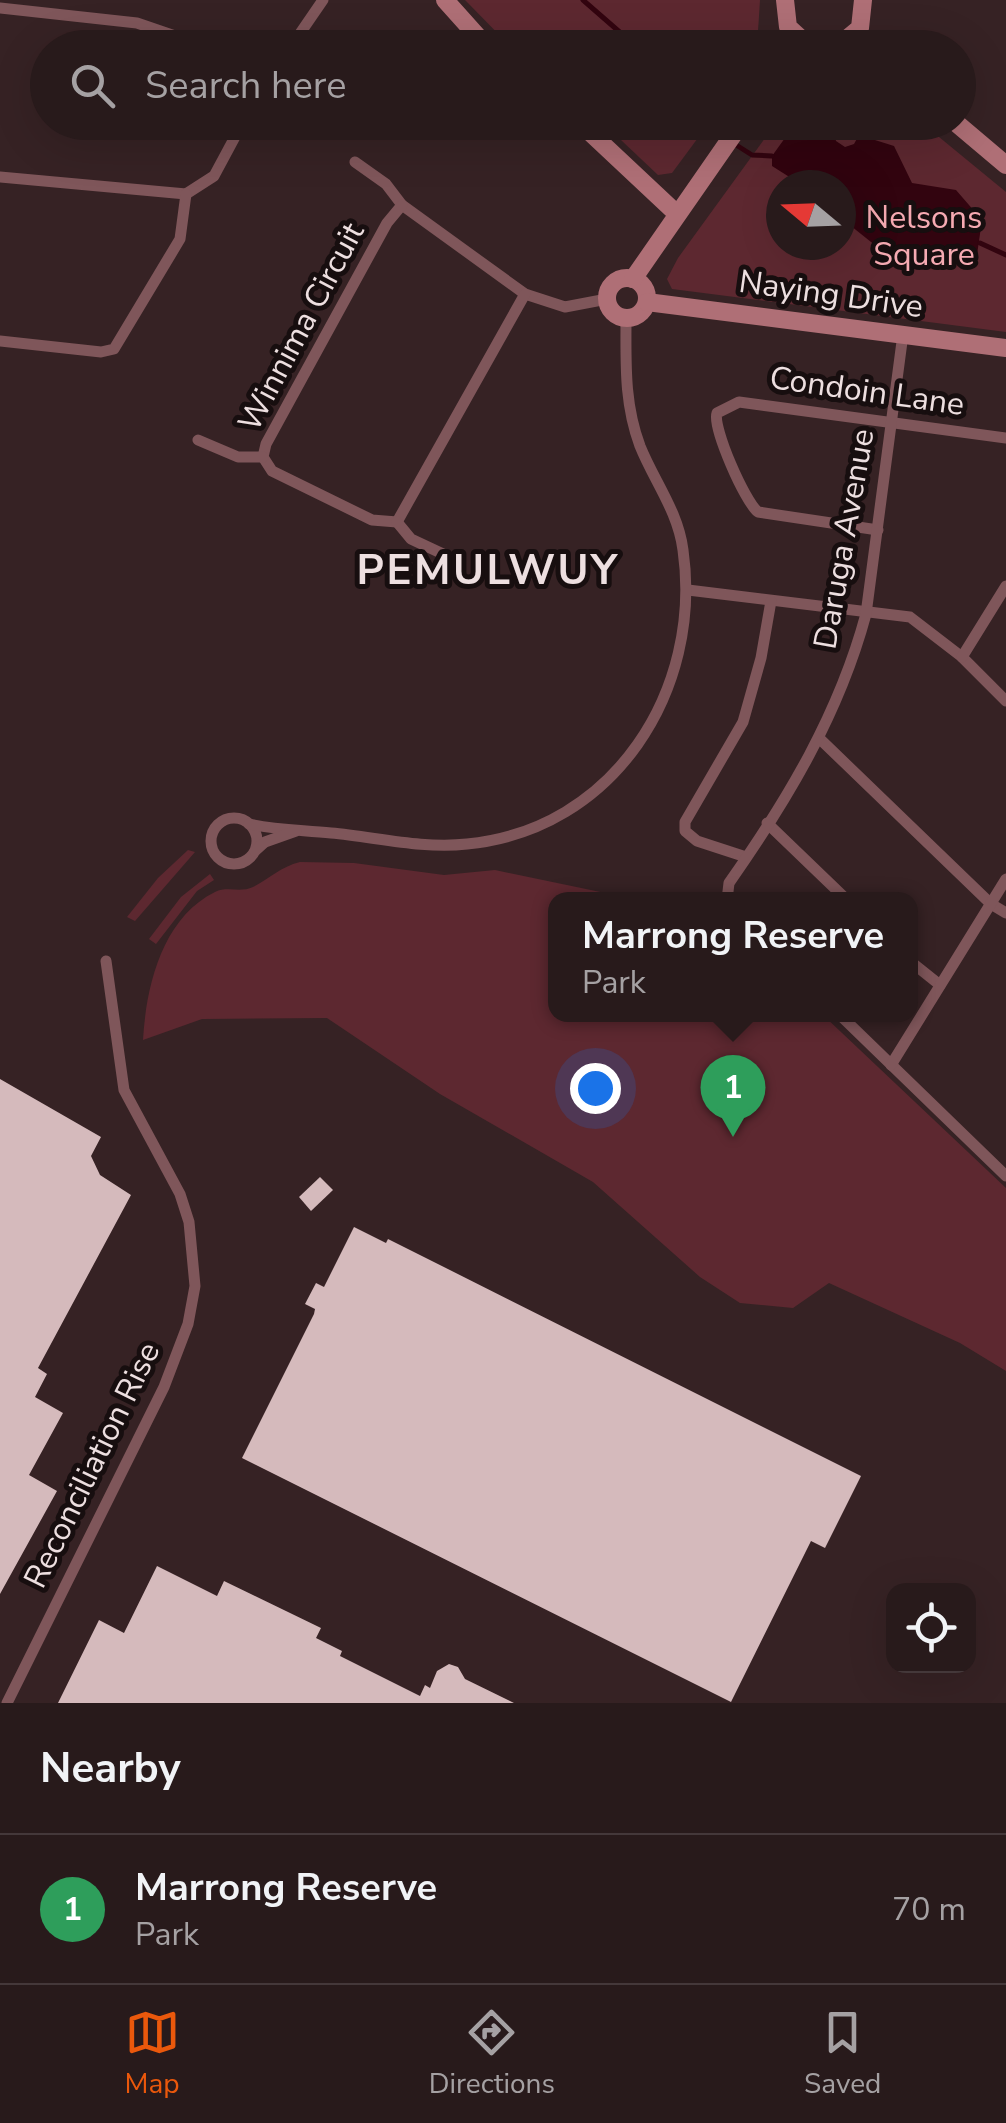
<!DOCTYPE html>
<html lang="en">
<head>
<meta charset="utf-8">
<style>
  :root { --surface:#281a1b; --page:#342728; --text:#f1f3f6; --muted:#a5a1a3; --line:#44383a; --accent:#ea580c }
  body { margin:0; font-family:"Nunito Sans",sans-serif; background:var(--page); color:var(--text) }
  .controls { position:absolute; right:30px; bottom:30px; display:grid; overflow:hidden; border-radius:20px; box-shadow:0 10px 40px #0002 }
  .controls button { width:90px; height:90px; display:grid; place-items:center; padding:0; border:0; border-bottom:2px solid var(--line); background:var(--surface); color:var(--text); font:50px sans-serif }
  .compass { position:absolute; left:766px; top:170px; width:90px; height:90px; border-radius:50%; background:var(--surface); box-shadow:0 10px 40px #0002; rotate:289deg }
  .you { position:absolute; left:595px; top:1088px; width:35px; height:35px; margin:-25px; border:8px solid #fff; border-radius:50%; background:#1a73e8; box-shadow:0 0 0 15px #1a73e833 }
  .badge { display:grid; place-items:center; width:65px; height:65px; border-radius:50%; background:var(--accent); color:#fff; font-size:32px; font-weight:700 }
  .pin { position:absolute; translate:-50% -82px; filter:drop-shadow(0 2px 5px #0008) }
  .pin::after { content:''; position:absolute; top:52px; width:35px; height:30px; background:inherit; clip-path:polygon(0 0,100% 0,50% 100%) }
  .popup { position:absolute; left:548px; top:892px; width:370px; height:130px; box-sizing:border-box; display:grid; place-content:center; border-radius:20px; background:var(--surface); filter:drop-shadow(0 2px 8px #0005); font-size:32px; white-space:nowrap; color:var(--muted) }
  .popup b { font-size:38px; color:var(--text) }
  .popup::after { content:''; position:absolute; left:50%; top:100%; margin-left:-20px; border:20px solid transparent; border-top-color:var(--surface) }
  .list { margin:0; padding:0; list-style:none }
  h2 { display:flex; justify-content:space-between; align-items:center; height:130px; margin:0; padding:0 40px; font-size:42px }
  h2 small { font-size:32px; font-weight:400; color:var(--muted) }
  .list li { display:grid; grid-template-columns:65px 1fr auto; gap:30px; align-items:center; box-sizing:border-box; height:150px; padding:0 40px; border-top:2px solid var(--line) }
  .list b { display:block; font-size:38px; white-space:nowrap }
  .list p { margin:0; font-size:32px; white-space:nowrap; color:var(--muted) }
  .list em { font-size:32px; font-style:normal; color:var(--muted) }
  .icon { flex:none; width:55px; height:55px; fill:none; stroke:currentColor; stroke-width:2; stroke-linecap:round; stroke-linejoin:round }
  .map { position:relative; flex:none; width:1006px; height:1703px; overflow:hidden }
  .search { position:absolute; background:var(--surface); box-shadow:0 10px 40px #0002; left:30px; right:30px; top:30px; height:110px; display:flex; align-items:center; gap:25px; box-sizing:border-box; padding:0 35px; border-radius:55px; color:var(--muted); font-size:38px }
  .sheet { height:280px; background:var(--surface) }
  nav { display:flex; justify-content:space-around; align-items:center; box-sizing:border-box; height:140px; border-top:2px solid var(--line); background:var(--surface); font-size:28px; color:var(--muted) }
  nav a { display:grid; justify-items:center; gap:5px }
  nav .on { color:var(--accent) }
  .map>svg:first-child { display:block }
  .green { fill:#5d2830; fill-rule:evenodd }
  .water { fill:#32040f }
  .lines { fill:none; stroke-linecap:round; stroke-linejoin:round }
  .stream { stroke:#32040f; stroke-width:5 }
  .building { fill:#d5babc }
  .street { stroke:#7f565a; stroke-width:11 }
  .secondary { stroke:#af6f76; stroke-width:18 }
  .labels { text-anchor:middle; dominant-baseline:central; stroke-width:10; stroke-linejoin:round; paint-order:stroke }
  .park-label { font-size:32px; fill:#f6aab2; stroke:#170e0f }
  .street-label { font-size:32px; fill:#eddfe0; stroke:#170e0f }
  .district-label { font-size:42px; font-weight:bold; letter-spacing:2.5px; fill:#eddfe0; stroke:#170e0f }
</style>
</head>
<body>
<div class="map">
<svg width="1006" height="1703" viewBox="0 0 1006 1703">
  <rect width="100%" height="100%" fill="#362224"/>
  <!-- green -->
  <g class="green">
    <polygon points="465,0 760,0 757,47 511,47"/>
    <polygon points="603,123 709,123 672,173 658,175"/>
    <path d="M776,123H922L1006,192V332L672,289L667,279L678,258ZM781,185H841V245H781Z"/>
    <polygon points="188,850 195,852 135,921 127,917 158,878"/>
    <path d="M300,862L354,863L444,875L495,870L634,899L556,900V1014L823,1015L1006,1188V1371L960,1343L829,1283L793,1308L740,1303L700,1277L593,1182L440,1094L327,1018L202,1019L143,1040C146,987 162,918 215,892C227,886 241,893 253,887C271,878 280,867 300,862Z"/>
    <polygon points="210,874 214,880 197,891 156,944 149,939 181,897"/>
  </g>
  <!-- water -->
  <polygon class="water" points="790,131 834,133 836,141 845,147 854,144 859,135 894,146 912,183 956,190 982,220 976,262 905,259 881,250 841,218 841,185 802,185 772,166 772,156"/>
  <g class="lines">
    <!-- stream -->
    <g class="stream">
      <polyline points="583,0 638,48"/>
      <polyline points="710,122 724,137"/>
      <polyline points="733,143 752,155 772,156"/>
      <polyline points="980,243 1006,255"/>
    </g>
  </g>
  <!-- building -->
  <g class="building">
    <polygon points="0,1079 101,1137 91,1156 100,1175 131,1195 38,1368 47,1374 35,1397 63,1413 29,1475 57,1491 0,1594"/>
    <polygon points="320,1177 333,1190 311,1211 299,1197"/>
    <polygon points="354,1227 386,1243 388,1239 861,1476 825,1548 811,1541 731,1702 242,1458 314,1314 315,1309 305,1304 316,1283 324,1287"/>
    <polygon points="157,1566 217,1596 224,1581 321,1628 316,1638 342,1651 340,1656 420,1696 425,1685 430,1688 437,1671 449,1664 458,1667 465,1679 514,1703 58,1703 99,1620 124,1633"/>
  </g>
  <g class="lines">
    <!-- street -->
    <g class="street">
      <polyline points="0,8 137,23 210,48"/>
      <polyline points="290,48 323,0"/>
      <polyline points="355,162 386,184 402,205 525,294 565,307 607,299"/>
      <polyline points="0,177 186,194 214,176 243,122"/>
      <polyline points="402,205 387,223 266,444 263,457 272,471 372,520 397,522 525,294"/>
      <polyline points="0,341 101,352 114,349 180,239 186,194"/>
      <polyline points="198,440 238,457 263,457"/>
      <polyline points="397,522 411,539 443,554"/>
      <path d="M878,530L758,512C745,502 712,427 717,413L739,402L1006,438"/>
      <polyline points="688,590 910,617 962,657 1006,701"/>
      <polyline points="962,657 1006,586"/>
      <polyline points="821,740 991,904 1006,913"/>
      <circle cx="234" cy="841" r="23"/>
      <polyline points="767,823 847,900"/>
      <path d="M249,824C276,830 304,830 331,833C376,837 422,849 467,844C614,830 703,690 683,550C678,511 654,481 640,446C624,403 626,363 626,319"/>
      <polyline points="255,851 265,842 296,831"/>
      <polyline points="746,857 697,841 685,831 685,822 743,722 761,658 771,601"/>
      <path d="M727,900L729,883C788,799 839,714 866,614L903,334"/>
      <polyline points="910,961 940,985"/>
      <polyline points="839,1014 1006,1176"/>
      <polyline points="891,1065 1006,879"/>
      <polyline points="7,1703 164,1387 188,1324 195,1286 189,1222 180,1194 124,1090 106,961"/>
    </g>
    <!-- secondary -->
    <g class="secondary">
      <polyline points="445,0 488,48"/>
      <polyline points="785,0 788,27 811,48"/>
      <polyline points="836,48 860,28 863,0"/>
      <polyline points="579,122 676,213"/>
      <polyline points="955,122 1006,165"/>
      <circle cx="627" cy="298" r="20"/>
      <polyline points="633,279 742,122"/>
      <polyline points="647,302 1006,348"/>
    </g>
  </g>
  <g class="labels">
    <!-- park labels -->
    <g class="park-label">
      <text x="924" y="217">Nelsons<tspan x="924" dy="37">Square</tspan></text>
    </g>
    <!-- street labels -->
    <g class="street-label">
      <text transform="translate(831 294) rotate(8)">Naying Drive</text>
      <text transform="translate(301 327) rotate(-62)">Winnima Circuit</text>
      <text transform="translate(867 391) rotate(8)">Condoin Lane</text>
      <text transform="translate(844 539) rotate(-80)">Daruga Avenue</text>
      <text transform="translate(92 1465) rotate(-64)">Reconciliation Rise</text>
    </g>
    <!-- district labels -->
    <g class="district-label">
      <text x="488" y="570">PEMULWUY</text>
    </g>
  </g>
</svg>
<div class="controls">
<button><svg class="icon" aria-label="locate" viewBox="0 0 24 24"><circle cx="12" cy="12" r="6"/><path d="M12 2v4M12 18v4M2 12h4M18 12h4"/></svg></button>
</div>
<svg class="compass" viewBox="-18 -18 36 36"><path d="M0-13l5 13h-10z" fill="#e53935"/><path d="M0 13l5-13h-10z" fill="#a5a1a3"/></svg>
<div class="you"></div>
<div class="pin badge" style="left:733px;top:1137px;background:#2e9e5b">1</div>
<div class="popup"><b>Marrong Reserve</b>Park</div>
<div class="search"><svg class="icon" aria-label="search" viewBox="0 0 24 24"><circle cx="10" cy="10" r="6"/><path d="M15 15l6 6"/></svg>Search here</div>
</div>
<section class="sheet">
<h2>Nearby<small></small></h2>
<ul class="list">
<li><span class="badge" style="background:#2e9e5b">1</span><div><b>Marrong Reserve</b><p>Park</p></div><em>70 m</em></li>
</ul>
</section>
<nav>
<a class="on"><svg class="icon" aria-label="map" viewBox="0 0 24 24"><path d="M3 6l6-2 6 2 6-2v14l-6 2-6-2-6 2zM9 4v14M15 6v14"/></svg>Map</a>
<a><svg class="icon" aria-label="directions" viewBox="0 0 24 24"><path d="M12 3l9 9-9 9-9-9zM9 14v-3h6M13 9l2 2-2 2"/></svg>Directions</a>
<a><svg class="icon" aria-label="saved" viewBox="0 0 24 24"><path d="M7 4h10v16l-5-4-5 4z"/></svg>Saved</a>
</nav>
</body>
</html>
